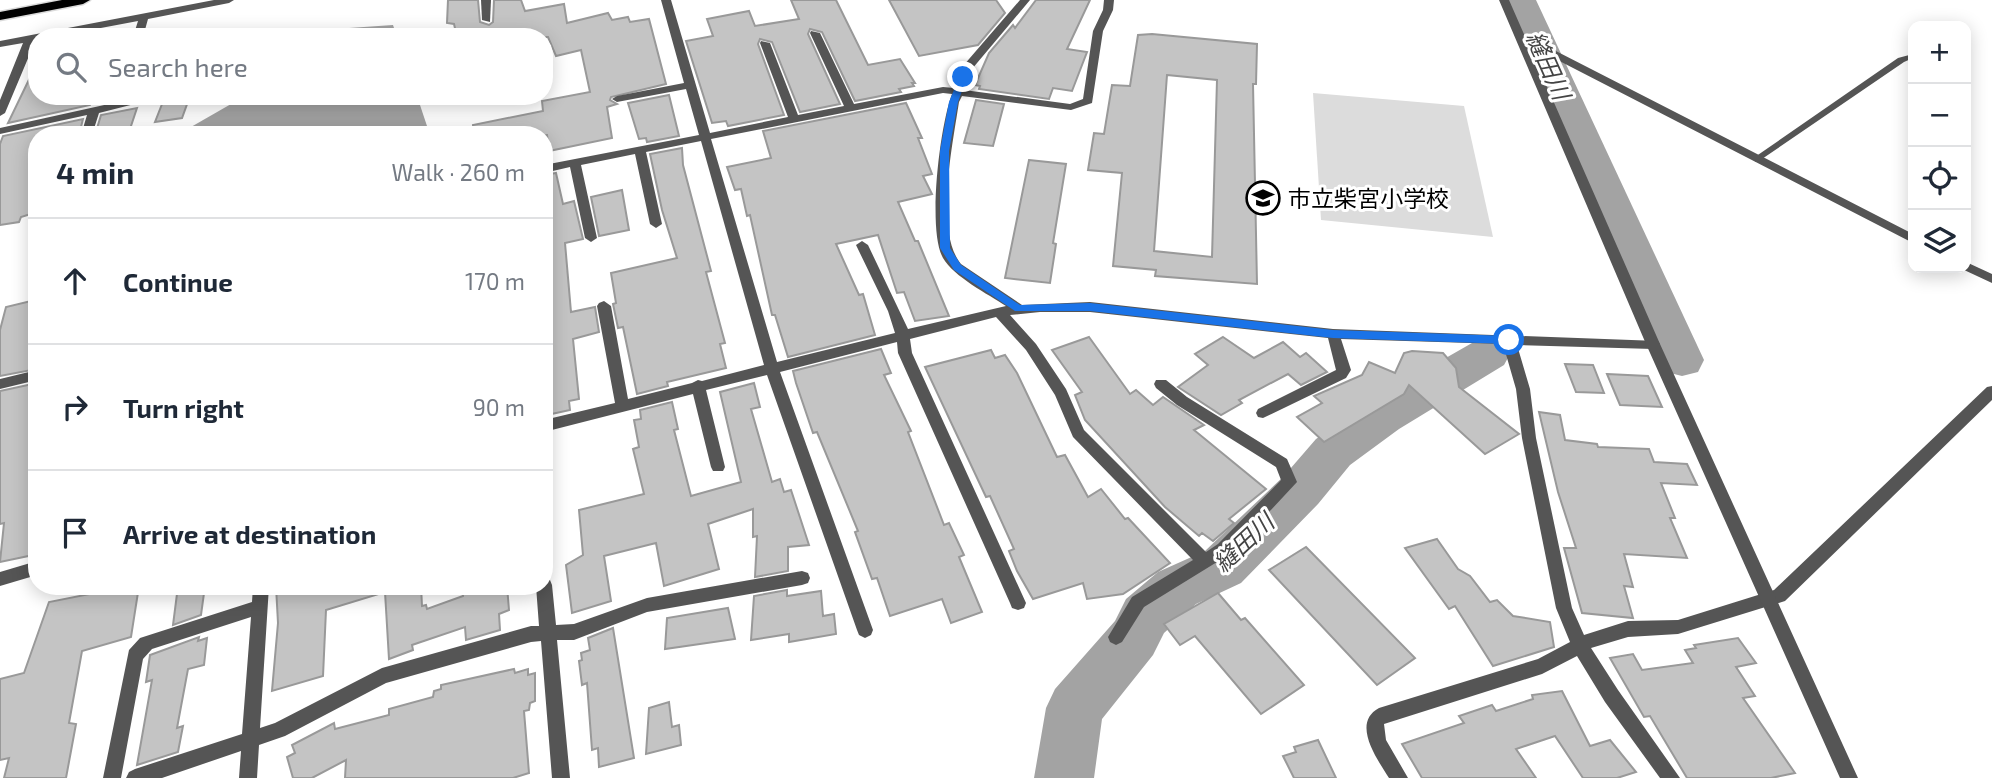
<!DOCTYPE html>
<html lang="en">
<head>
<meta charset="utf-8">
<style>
  :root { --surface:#fff; --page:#f6f6f7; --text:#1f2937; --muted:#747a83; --line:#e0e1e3 }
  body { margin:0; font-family:"Exo 2","Noto Sans JP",sans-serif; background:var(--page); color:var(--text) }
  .controls { position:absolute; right:21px; top:21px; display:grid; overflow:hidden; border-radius:14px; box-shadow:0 4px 18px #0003 }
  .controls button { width:63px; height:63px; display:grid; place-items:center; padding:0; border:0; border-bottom:2px solid var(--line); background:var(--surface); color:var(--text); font:35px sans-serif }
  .stop { position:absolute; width:21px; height:21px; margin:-16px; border:5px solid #1a73e8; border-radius:50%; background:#fff }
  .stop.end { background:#1a73e8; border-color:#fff; box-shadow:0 2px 7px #0008 }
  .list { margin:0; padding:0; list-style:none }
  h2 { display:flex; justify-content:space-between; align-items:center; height:91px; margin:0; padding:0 28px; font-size:30px }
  h2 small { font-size:23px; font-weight:400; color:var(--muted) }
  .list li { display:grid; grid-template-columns:46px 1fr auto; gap:21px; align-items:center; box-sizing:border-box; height:126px; padding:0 28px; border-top:2px solid var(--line) }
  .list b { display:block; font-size:26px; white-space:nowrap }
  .list em { font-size:23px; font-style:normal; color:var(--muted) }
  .icon { flex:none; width:38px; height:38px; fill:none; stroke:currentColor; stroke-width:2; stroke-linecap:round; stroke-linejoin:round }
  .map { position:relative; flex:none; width:1992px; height:778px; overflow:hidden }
  .search { position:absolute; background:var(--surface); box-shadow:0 4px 18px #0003; left:28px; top:28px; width:525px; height:77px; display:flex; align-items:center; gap:18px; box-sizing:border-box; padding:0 24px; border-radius:28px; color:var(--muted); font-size:26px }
  .panel { position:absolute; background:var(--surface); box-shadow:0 4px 18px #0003; left:28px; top:126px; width:525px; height:469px; border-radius:28px }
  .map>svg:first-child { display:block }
  .green { fill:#dcdcdc }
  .water { fill:#a3a3a3 }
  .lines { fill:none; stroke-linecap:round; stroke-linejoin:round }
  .river { fill:#a3a3a3; fill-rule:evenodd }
  .building { fill:#c4c4c4; stroke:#999; stroke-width:2; fill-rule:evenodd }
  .trunk-casing { stroke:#dbdbdb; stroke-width:3 }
  .service { fill:#555; fill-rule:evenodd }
  .minor { fill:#555; fill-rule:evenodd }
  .tertiary { fill:#555; fill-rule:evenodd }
  .trunk { fill:#000; fill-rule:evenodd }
  .route { fill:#1a73e8 }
  .labels { text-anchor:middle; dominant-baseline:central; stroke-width:6; stroke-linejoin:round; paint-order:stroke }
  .poi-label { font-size:23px; fill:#000; stroke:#fff; text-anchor:start }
  .water-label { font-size:24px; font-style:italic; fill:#444; stroke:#fff }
</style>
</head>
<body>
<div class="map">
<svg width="1992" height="778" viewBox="0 0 1992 778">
  <rect width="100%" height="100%" fill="#fff"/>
  <!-- green -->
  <polygon class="green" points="1313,93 1464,106 1493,237 1321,220"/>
  <!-- water -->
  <g class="water">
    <polygon points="393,25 397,37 313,37 320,30"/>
    <polygon points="245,96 417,96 430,135 177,135"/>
  </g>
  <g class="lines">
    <!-- river -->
    <g class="river">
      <polygon points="1504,0 1536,0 1704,360 1698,372 1682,376 1666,372 1660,360"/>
      <polygon points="1488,338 1504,343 1510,354 1504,365 1399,429 1350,465 1318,504 1241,583 1196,604 1164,633 1153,655 1102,719 1094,778 1034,778 1046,708 1055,689 1115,621 1126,599 1158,572 1205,551 1284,476 1316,439 1367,403 1472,343"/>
    </g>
  </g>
  <!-- building -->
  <g class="building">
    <polygon points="448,0 478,0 480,22 489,25 493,22 494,0 521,0 525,11 564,4 567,23 608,13 612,20 628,17 630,22 649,19 666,84 611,97 610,100 617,104 607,107 612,138 549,151 547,135 474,135 473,125 543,111 542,101 590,92 581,50 556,56 548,37 457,37 454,24 447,23"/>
    <polygon points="791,0 836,0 868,65 900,59 915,83 912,83 914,86 899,89 901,92 855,101 822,32 810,29 808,34 840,104 800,112 772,42 760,39 758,44 784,115 728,126 726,121 712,123 686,41 713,36 707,19 749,11 755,26 799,19"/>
    <polygon points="889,0 996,0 1005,13 978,45 919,56"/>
    <polygon points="1036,0 1090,0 1067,49 1087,52 1072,91 1053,88 1049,99 979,89 980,86 975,85 989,53 1013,25 1015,28"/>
    <path d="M1152,34L1257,44L1256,84H1253L1257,284L1155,276L1156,270L1113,266L1122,173L1088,170L1094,133L1104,134L1112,85L1130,86L1138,35ZM1167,75L1217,80L1212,257L1154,251Z"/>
    <polygon points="37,63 37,96 92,96 90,105 8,123"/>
    <polygon points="669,95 679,136 647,142 646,138 639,139 628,103"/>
    <polygon points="177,96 190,96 182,118 155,122 164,99"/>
    <polygon points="976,100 1004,104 993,146 964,143"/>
    <polygon points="906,103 922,138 918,138 932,174 923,176 932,194 898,202 915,241 918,241 949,316 915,321 904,292 897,293 878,235 836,244 859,295 863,294 875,335 788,357 775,315 772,315 750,215 747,216 741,189 735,190 727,167 771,158 763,131"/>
    <polygon points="137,108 128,135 95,135 101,115"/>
    <polygon points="83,119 79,135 37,135 37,212 21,217 19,222 0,225 0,144 3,136"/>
    <polygon points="682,148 683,165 711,271 706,272 725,343 720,344 726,368 667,382 668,386 637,394 623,327 618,328 613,304 616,303 611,273 677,258 662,210 650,154"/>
    <polygon points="1029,160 1066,164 1053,243 1056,244 1050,283 1005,278"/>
    <polygon points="556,173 563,204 574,201 583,239 565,243 571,312 595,307 599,332 573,339 579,399 569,401 570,410 547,415 544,175"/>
    <polygon points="622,190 629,230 599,236 591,197"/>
    <polygon points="35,300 30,328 37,326 37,369 0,376 0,330 6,307"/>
    <polygon points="1089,337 1130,394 1136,390 1153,405 1163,397 1204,425 1194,430 1266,489 1229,519 1234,523 1213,541 1202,533 1199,536 1165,507 1085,420 1075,395 1082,392 1052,350"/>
    <polygon points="1223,337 1254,358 1283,342 1300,357 1306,353 1327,372 1301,385 1288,374 1239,400 1242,403 1221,415 1178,387 1208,365 1195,354"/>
    <polygon points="881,349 891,373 884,375 911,431 908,432 944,525 949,523 964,555 959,557 982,612 951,623 942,599 890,616 877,578 872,579 855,532 858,531 817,432 813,433 796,383 793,371"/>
    <polygon points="991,350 995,358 1005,355 1017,373 1057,457 1065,455 1088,497 1101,489 1125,519 1128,518 1170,563 1123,594 1087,599 1083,583 1033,599 1017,571 1009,551 1014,549 990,496 986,497 925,367"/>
    <polygon points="1412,351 1443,353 1456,368 1459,387 1519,434 1485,454 1409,385 1404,394 1324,442 1297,417 1322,403 1314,396 1362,375 1369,362 1395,373 1404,353"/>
    <polygon points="1565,364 1593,365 1604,393 1576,392"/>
    <polygon points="1607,374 1648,376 1662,407 1620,405"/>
    <polygon points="37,383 37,550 33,555 0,562 4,523 0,524 0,391"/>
    <polygon points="754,383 760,407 751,409 772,482 780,479 784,492 791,490 809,545 788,547 788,571 755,577 757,536 753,537 753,509 708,524 719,569 664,586 656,543 604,556 611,601 572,613 566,565 583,555 579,510 644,494 633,449 639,447 634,420 641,419 640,410 672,402 678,429 674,430 691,496 741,482 720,392"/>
    <polygon points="1539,412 1560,415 1565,440 1597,444 1598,447 1649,449 1654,462 1687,464 1697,485 1661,483 1675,518 1670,518 1687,558 1624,554 1633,587 1624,586 1633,618 1582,613 1564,548 1576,548 1558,492"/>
    <polygon points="1437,539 1458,569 1470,576 1490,602 1497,600 1513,616 1550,622 1554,647 1493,666 1455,606 1449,609 1405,548"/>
    <polygon points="1306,547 1415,658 1377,685 1269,570"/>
    <polygon points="101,586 139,586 131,637 82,651 69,723 76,724 66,778 4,778 9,758 0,760 0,679 24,673 49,602 100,592"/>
    <polygon points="178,586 205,586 201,615 173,625"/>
    <polygon points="276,586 421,586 422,606 426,605 427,609 463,596 463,586 507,586 509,610 499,614 500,630 466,640 465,627 412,645 413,650 389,659 385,592 326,610 323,676 272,691 278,623"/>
    <polygon points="787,590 787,596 821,591 823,616 834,614 836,634 789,642 789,634 751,640 754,596"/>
    <polygon points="1218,593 1241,620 1245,618 1304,685 1261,714 1195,636 1180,645 1164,624"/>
    <polygon points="728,608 735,639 665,649 667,618"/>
    <polygon points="613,628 634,758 599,767 598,748 592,750 587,683 582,685 579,661 582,660 581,653 590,650 588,638"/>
    <polygon points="199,637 198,641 207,638 204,665 188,669 177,728 183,726 178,752 137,765 152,680 146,682 150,655"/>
    <polygon points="1738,638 1756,663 1736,667 1755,696 1743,698 1795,773 1771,778 1687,778 1650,716 1644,717 1610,658 1633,654 1642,670 1693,663 1685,650 1696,648 1694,645"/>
    <polygon points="514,669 515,673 528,669 528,675 535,673 535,701 530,703 529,710 524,711 529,773 513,778 345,778 346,760 312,778 293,778 287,757 295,753 292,745 334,723 335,729 389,715 389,709 433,697 434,691 441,689 441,685"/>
    <polygon points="1562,691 1590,746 1610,740 1636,772 1617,778 1583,778 1555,736 1516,749 1536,778 1422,778 1402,744 1464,723 1459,716 1492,705 1496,711 1533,699 1532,695"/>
    <polygon points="669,702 672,727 679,725 681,745 646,754 649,708"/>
    <polygon points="1318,740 1336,778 1294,778 1283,756 1296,752 1294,747"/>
  </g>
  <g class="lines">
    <defs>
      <polygon id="trunk" points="62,0 90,0 83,4 0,20 0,12"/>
    </defs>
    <!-- trunk casing -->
    <use href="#trunk" class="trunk-casing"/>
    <!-- service -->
    <polygon class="service" points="1913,54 1913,58 1904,62 1759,161 1756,162 1752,159 1898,58"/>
    <!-- minor -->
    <g class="minor">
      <polygon points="214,0 234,0 229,3 148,19 143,37 133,37 138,21 53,37 37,37 5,113 0,116 0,100 23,43 0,47 0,41"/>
      <polygon points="481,0 491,0 490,22 482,20"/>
      <path d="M661,0H671L710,133L788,117L760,43L761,41L770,43L798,115L844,106L810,33L811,31L820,33L854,104L943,87L954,88L963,66L1020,0H1030L972,69L964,90L1070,104L1083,99L1093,31L1103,10L1104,0H1114L1113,10L1103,31L1092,103L1071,110L962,96L959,102C953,143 934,231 961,264L1022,305L1090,302L1333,329L1658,341L1660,344L1653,349L1517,345L1530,389L1536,438L1572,608L1584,635L1628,621L1678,620L1774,590L1987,387L1992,386V400L1785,601L1678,634L1628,637L1591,648L1618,690L1680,778H1660L1605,702L1577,656L1542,674L1384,724L1386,740L1408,778H1389C1377,759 1351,723 1379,708L1538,659L1570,642L1556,608L1522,438L1516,389L1503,344L1341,339L1351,370L1346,378L1263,418L1258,417L1256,413L1258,409L1336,370L1328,338L1090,312H1040L1010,315L1036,344L1066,389L1084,430L1206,552L1218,544L1281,480L1276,467L1177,405L1156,388L1154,384L1156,380H1166L1187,397L1287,459L1297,482L1230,554L1144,607L1122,642L1116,645L1110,642L1108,637L1132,597L1193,560L1073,437L1055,395L1026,350L996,317L910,339L912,353L1026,603L1024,608L1018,610L1012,608L1010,603L898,353L897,342L780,372L873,630L871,635L865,638L859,635L857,630L767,375L706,390L725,467L723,471H713L711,467L693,394L544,432V420L615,403L597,306L599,303L604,301L611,306L628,399L692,383L698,380L702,381L764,365L701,141L646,152L662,224L656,228L650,224L635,154L581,165L597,238L591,242L585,238L570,167L544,173V165L699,135L686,89L617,102L612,99L617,96L684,83ZM943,93L952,94C940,125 927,230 943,258C954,277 988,294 1006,306L908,329L868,245L862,241L856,245L888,311L895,333L777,362L711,139Z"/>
      <polygon points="1523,39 1550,48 1913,234 1913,243 1542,52 1519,44 1519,40"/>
      <polygon points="145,96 166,96 99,113 92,135 81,135 87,115 0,134 0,128"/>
      <polygon points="1966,262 1992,274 1992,283 1962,269 1966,268"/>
      <polygon points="33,371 37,372 37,380 0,389 0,379"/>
      <polygon points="37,561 37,575 0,586 0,572"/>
      <polygon points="802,571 808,573 810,578 808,583 802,585 647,612 574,640 557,640 570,778 552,778 541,641 531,642 386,683 285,736 259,745 257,778 239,778 241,751 162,778 126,778 129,772 135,769 242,734 251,617 152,649 143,659 121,778 103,778 129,650 140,638 252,602 253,586 269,586 260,728 275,723 382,668 531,626 539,626 536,586 544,586 544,578 550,580 552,585 556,625 574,624 647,598"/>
    </g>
    <!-- tertiary -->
    <polygon class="tertiary" points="1499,0 1509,0 1660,344 1858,778 1840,778 1646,344"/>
    <!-- trunk -->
    <use href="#trunk" class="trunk"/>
  </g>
  <!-- route -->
  <polygon class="route" points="960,75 967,77 958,102 949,151 950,248 961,265 1020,305 1090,303 1333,330 1509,336 1515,340 1509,344 1333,338 1090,311 1015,311 954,270 940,248 940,151 949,102"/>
  <!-- icons -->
  <defs>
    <symbol id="school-ring" viewBox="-11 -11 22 22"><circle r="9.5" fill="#fff" stroke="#000" stroke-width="1.5"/><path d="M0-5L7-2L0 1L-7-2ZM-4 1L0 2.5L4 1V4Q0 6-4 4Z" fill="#000"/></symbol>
  </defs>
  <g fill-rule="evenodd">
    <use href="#school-ring" x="1244" y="179" width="38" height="38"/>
  </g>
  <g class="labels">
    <!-- poi labels -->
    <g class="poi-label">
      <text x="1288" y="198">市立柴宮小学校</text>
    </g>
    <!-- water labels -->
    <g class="water-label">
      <text transform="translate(1549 65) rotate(66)">縫田川</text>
      <text transform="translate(1243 542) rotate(-43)">縫田川</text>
    </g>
  </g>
</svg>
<div class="controls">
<button>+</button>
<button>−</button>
<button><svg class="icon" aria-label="locate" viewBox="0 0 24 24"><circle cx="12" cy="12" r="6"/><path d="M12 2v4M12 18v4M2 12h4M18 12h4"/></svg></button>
<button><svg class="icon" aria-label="layers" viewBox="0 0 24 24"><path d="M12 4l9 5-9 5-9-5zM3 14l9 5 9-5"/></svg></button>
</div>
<div class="stop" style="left:1509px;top:340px"></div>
<div class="stop end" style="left:963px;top:77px"></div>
<div class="search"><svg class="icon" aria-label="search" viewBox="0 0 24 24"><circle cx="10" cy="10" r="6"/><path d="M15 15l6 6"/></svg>Search here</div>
<section class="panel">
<h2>4 min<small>Walk · 260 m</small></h2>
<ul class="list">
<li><svg class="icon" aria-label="ahead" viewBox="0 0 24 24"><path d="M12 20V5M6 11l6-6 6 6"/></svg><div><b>Continue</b></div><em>170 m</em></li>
<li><svg class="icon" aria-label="right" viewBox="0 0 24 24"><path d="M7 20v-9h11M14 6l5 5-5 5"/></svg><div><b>Turn right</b></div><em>90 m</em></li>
<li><svg class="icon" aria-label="arrive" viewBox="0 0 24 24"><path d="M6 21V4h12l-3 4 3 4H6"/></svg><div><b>Arrive at destination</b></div></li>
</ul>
</section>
</div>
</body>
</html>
